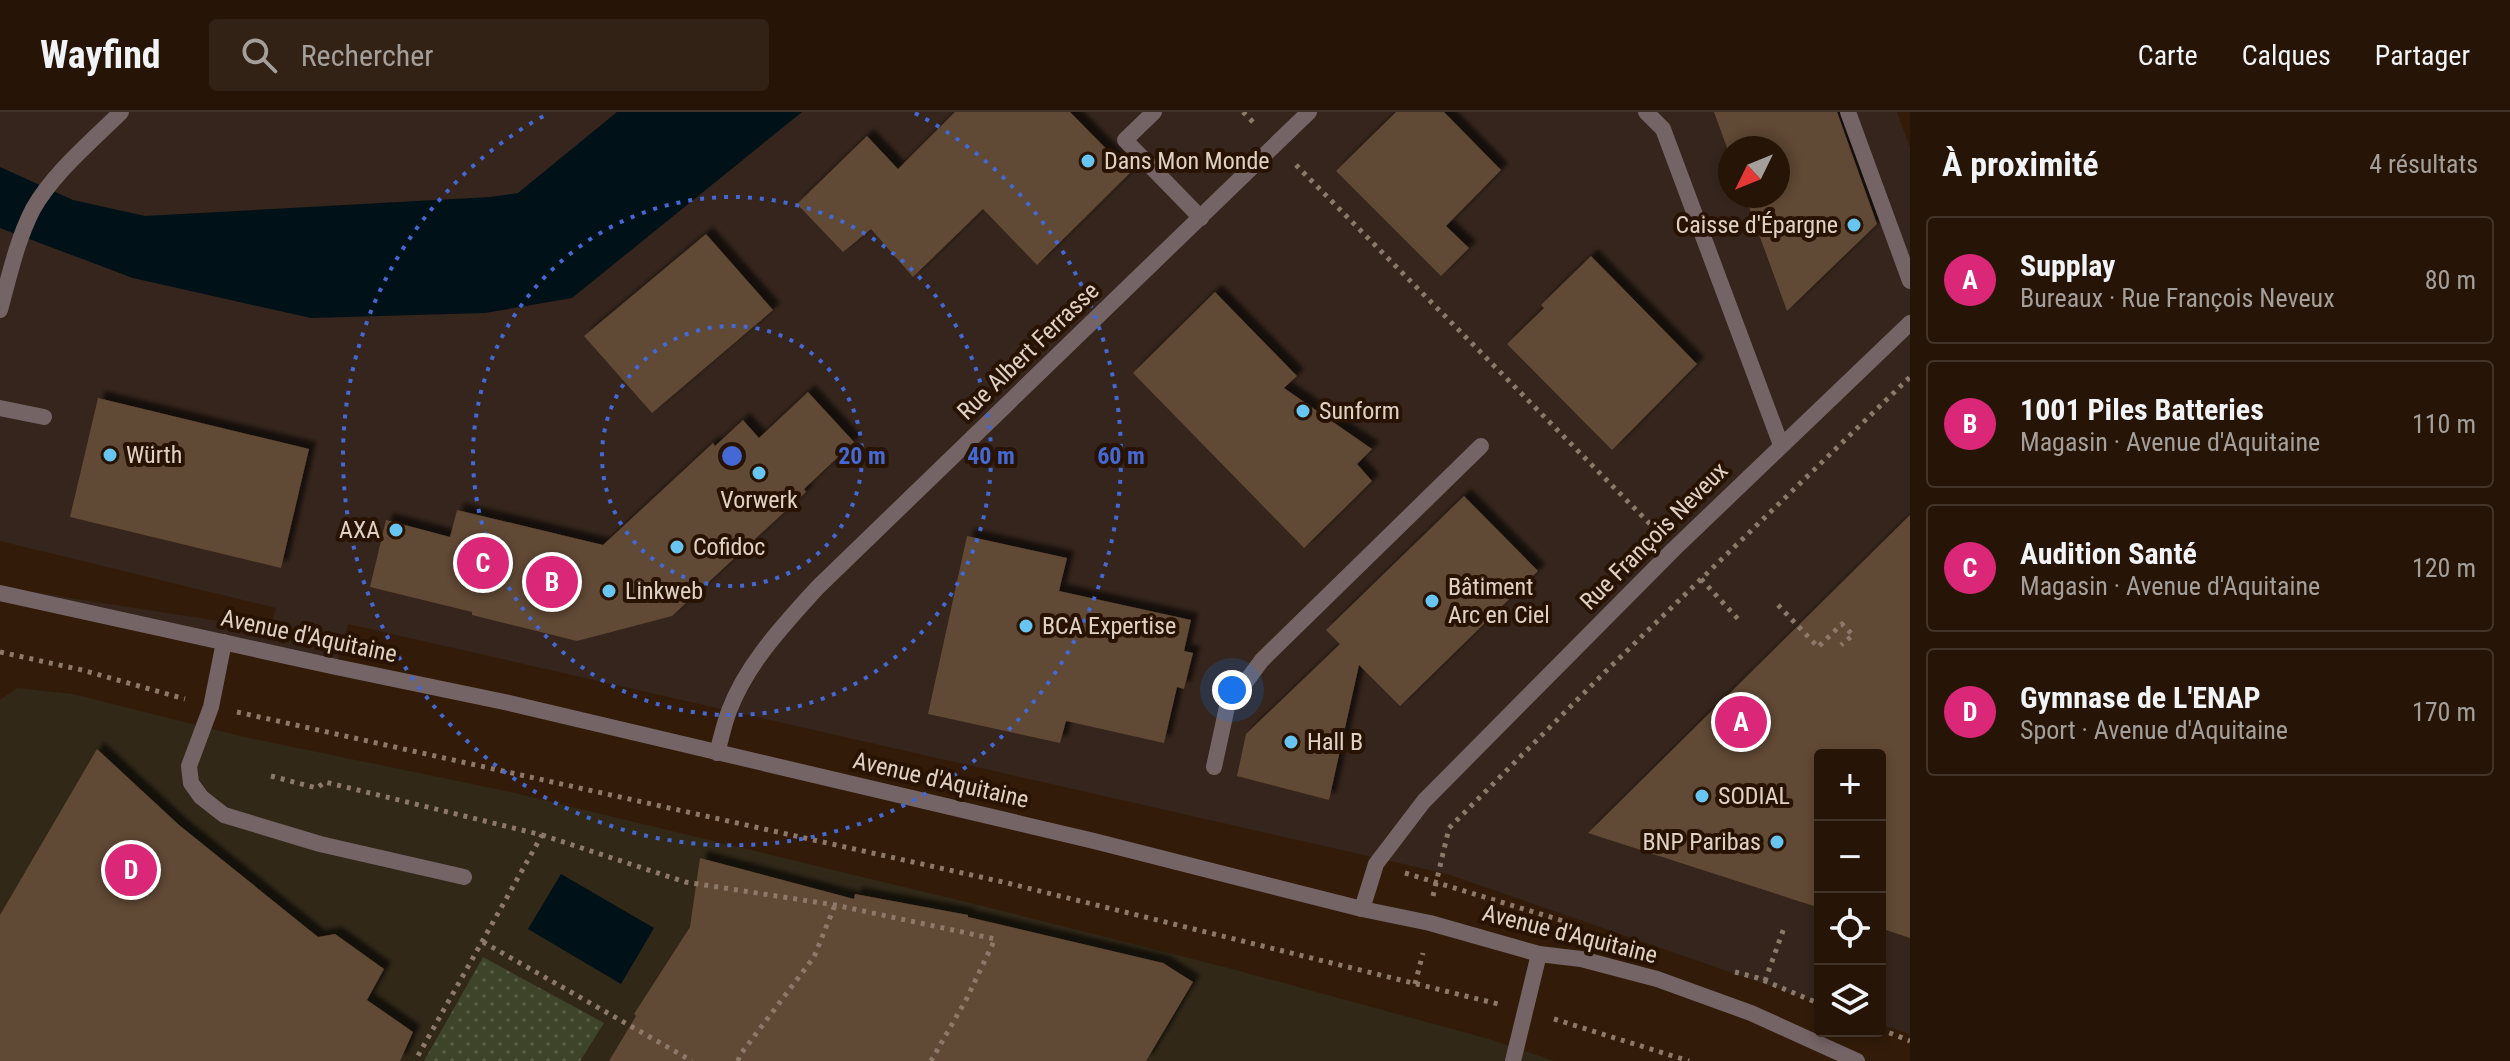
<!DOCTYPE html>
<html lang="fr">
<head>
<meta charset="utf-8">
<style>
  :root { --surface:#261507; --page:#322215; --text:#f1f3f6; --muted:#a49f9b; --line:#423428; --accent:#db2777 }
  body { margin:0; font-family:"Roboto Condensed",sans-serif; background:var(--page); color:var(--text) }
  .controls { position:absolute; right:24px; bottom:24px; display:grid; overflow:hidden; border-radius:8px; box-shadow:0 4px 12px #0003 }
  .controls button { width:72px; height:72px; display:grid; place-items:center; padding:0; border:0; border-bottom:2px solid var(--line); background:var(--surface); color:var(--text); font:40px sans-serif }
  .compass { position:absolute; left:1718px; top:24px; width:72px; height:72px; border-radius:50%; background:var(--surface); box-shadow:0 4px 12px #0003; rotate:227deg }
  .you { position:absolute; left:1232px; top:578px; width:28px; height:28px; margin:-20px; border:6px solid #fff; border-radius:50%; background:#1a73e8; box-shadow:0 0 0 12px #1a73e833 }
  .badge { display:grid; place-items:center; width:52px; height:52px; border-radius:50%; background:var(--accent); color:#fff; font-size:26px; font-weight:700 }
  .pin { position:absolute; translate:-50% -50%; border:4px solid #fff; box-shadow:0 2px 8px #0006 }
  .list { margin:0; padding:0; list-style:none }
  h2 { display:flex; justify-content:space-between; align-items:center; height:104px; margin:0; padding:0 32px; font-size:34px }
  h2 small { font-size:26px; font-weight:400; color:var(--muted) }
  .list li { display:grid; grid-template-columns:52px 1fr auto; gap:24px; align-items:center; box-sizing:border-box; height:128px; margin:0 16px 16px; padding:0 16px; border:2px solid var(--line); border-radius:8px }
  .list b { display:block; font-size:30px; white-space:nowrap }
  .list p { margin:0; font-size:26px; white-space:nowrap; color:var(--muted) }
  .list em { font-size:26px; font-style:normal; color:var(--muted) }
  .icon { flex:none; width:44px; height:44px; fill:none; stroke:currentColor; stroke-width:2; stroke-linecap:round; stroke-linejoin:round }
  .map { position:relative; flex:none; width:1910px; height:949px; overflow:hidden }
  header { display:flex; align-items:center; gap:48px; box-sizing:border-box; height:112px; padding:0 40px; background:var(--surface); border-bottom:2px solid var(--line) }
  header strong { font-size:38px }
  nav { display:flex; gap:44px; margin-inline-start:auto; font-size:28px }
  .search { width:560px; height:72px; background:var(--page); display:flex; align-items:center; gap:20px; box-sizing:border-box; padding:0 28px; border-radius:8px; color:var(--muted); font-size:30px }
  main { display:flex }
  aside { flex:1; background:var(--surface) }
  .map>svg:first-child { display:block }
  .commercial { fill:#35251c; fill-rule:evenodd }
  .education { fill:#312818 }
  .park { fill:url(#park-dots) }
  .water { fill:#001117 }
  .building { fill:#614834; filter:url(#shadow) }
  .lines { fill:none; stroke-linecap:round; stroke-linejoin:round }
  .path { stroke:#8c796a; stroke-width:5; stroke-dasharray:4 6; stroke-linecap:butt }
  .service { stroke:#746465; stroke-width:16 }
  .minor { stroke:#746465; stroke-width:16 }
  .tertiary { stroke:#746465; stroke-width:16 }
  .ring { fill:none; stroke:#4468d4; stroke-width:4; stroke-dasharray:4 8 }
  .poi-dot { fill:#68c4f0; stroke:#281302; stroke-width:3 }
  .labels { text-anchor:middle; dominant-baseline:central; stroke-width:8; stroke-linejoin:round; paint-order:stroke }
  .poi-label { font-size:24px; fill:#e0d1c6; stroke:#281302; text-anchor:start }
  .street-label { font-size:24px; fill:#e0d1c6; stroke:#281302 }
  .centre { fill:#4468d4; stroke:#281302; stroke-width:4 }
  .ring-label { font-size:24px; text-anchor:middle; font-weight:bold; fill:#4468d4; stroke:#281302; stroke-width:8; stroke-linejoin:round; paint-order:stroke }
</style>
</head>
<body>
<header>
<strong>Wayfind</strong>
<div class="search"><svg class="icon" aria-label="search" viewBox="0 0 24 24"><circle cx="10" cy="10" r="6"/><path d="M15 15l6 6"/></svg>Rechercher</div>
<nav><a>Carte</a><a>Calques</a><a>Partager</a></nav>
</header>
<main>
<div class="map">
<svg width="1910" height="949" viewBox="0 0 1910 949">
  <defs>
    <pattern id="park-dots" width="8" height="8" patternUnits="userSpaceOnUse" patternTransform="scale(2)"><rect width="8" height="8" fill="#3d442a"/><path d="M2 2h.1M6 6h.1" fill="none" stroke="#595e47" stroke-width="1.8" stroke-linecap="round"/></pattern>
    <filter id="shadow"><feDropShadow dx="7" dy="-7" stdDeviation="2" flood-color="#0009"/></filter>
  </defs>
  <rect width="100%" height="100%" fill="#321c09"/>
  <!-- commercial -->
  <path class="commercial" d="M0,0H1897L1910,36V922L1880,912V643H1820V891L1447,762L348,512L336,555L0,475L270,517L276,496L0,429ZM1730,36H1778V84H1730Z"/>
  <!-- education -->
  <polygon class="education" points="17,576 73,582 240,624 506,679 958,788 1232,857 1489,927 1554,949 0,949 0,588"/>
  <!-- park -->
  <polygon class="park" points="483,845 604,911 580,949 424,949"/>
  <!-- water -->
  <g class="water">
    <polygon points="617,0 802,0 572,186 485,201 311,206 133,166 0,116 0,55 73,88 145,104 490,85 518,81"/>
    <polygon points="561,762 654,816 621,872 528,817"/>
  </g>
  <!-- building -->
  <g class="building">
    <polygon points="955,0 1070,0 1130,61 1037,153 983,97 913,165 871,117 843,140 797,92 867,24 898,57"/>
    <polygon points="1396,0 1444,0 1501,58 1446,114 1469,136 1441,164 1336,59"/>
    <polygon points="1714,0 1837,0 1877,112 1787,199 1745,84 1778,84 1778,36 1730,36 1730,44"/>
    <polygon points="706,122 773,198 652,301 584,224"/>
    <polygon points="1591,144 1697,252 1612,338 1507,232 1544,196 1541,193"/>
    <polygon points="1215,180 1297,264 1284,276 1372,337 1357,352 1372,369 1304,436 1133,261"/>
    <polygon points="808,280 854,330 804,377 806,380 672,504 577,529 472,503 472,500 370,475 386,408 450,425 457,398 603,433 713,331 715,334 743,308 759,326"/>
    <polygon points="98,286 309,337 281,456 70,405"/>
    <polygon points="1464,384 1538,459 1400,594 1359,553 1329,688 1237,664 1246,622 1340,532 1326,518"/>
    <polygon points="1910,403 1910,826 1880,816 1880,643 1820,643 1820,796 1588,721"/>
    <polygon points="967,424 1067,446 1059,479 1191,508 1184,539 1193,541 1184,577 1177,575 1164,631 1066,609 1060,631 928,602"/>
    <polygon points="97,637 179,713 318,825 335,822 384,857 367,888 413,920 400,949 0,949 0,803"/>
    <polygon points="700,746 854,787 855,782 968,803 968,805 1163,851 1193,870 1146,949 609,949 636,904 634,902 690,815"/>
  </g>
  <g class="lines">
    <!-- path -->
    <g class="path">
      <polyline points="1243,0 1255,12"/>
      <polyline points="1296,53 1654,416"/>
      <polyline points="1701,467 1739,508"/>
      <polyline points="1778,493 1818,535 1842,512 1853,523 1841,533"/>
      <polyline points="0,540 82,558 185,587"/>
      <polyline points="237,600 1003,770 1498,892"/>
      <polyline points="271,664 317,676 325,670 542,723 415,949"/>
      <polyline points="542,723 685,770 835,793 995,827 967,886 931,949"/>
      <polyline points="1405,761 1580,814"/>
      <polyline points="1433,784 1449,716 1606,559 1910,265"/>
      <polyline points="483,830 692,949"/>
      <polyline points="1735,860 1758,866 1820,892"/>
      <polyline points="1765,869 1784,816"/>
      <polyline points="1415,872 1423,841"/>
      <polyline points="1554,907 1689,949"/>
      <polyline points="1880,917 1910,929"/>
      <polyline points="738,949 740,943 814,845 835,793"/>
    </g>
    <!-- service -->
    <g class="service">
      <polyline points="1154,0 1125,28 1201,106"/>
      <polyline points="1646,0 1663,17 1781,333"/>
      <polyline points="1848,0 1910,169"/>
      <polyline points="0,296 44,305"/>
      <polyline points="224,530 211,595 189,654 191,671 201,685 224,703 320,732 464,765"/>
      <polyline points="1214,655 1227,595 1262,548 1481,334"/>
      <polyline points="1513,949 1539,842"/>
    </g>
    <!-- minor -->
    <g class="minor">
      <path d="M0,198C9,165 17,128 33,97C54,60 91,30 121,0"/>
      <path d="M717,641C721,627 724,612 729,599C747,551 783,514 817,476L1309,0"/>
      <polyline points="1362,797 1376,752 1424,689 1674,437 1910,211"/>
    </g>
    <!-- tertiary -->
    <polyline class="tertiary" points="0,481 336,555 509,591 1094,729 1362,797 1430,811 1539,842 1581,847 1657,867 1751,901 1857,949"/>
  </g>
  <!-- distance rings -->
  <g class="ring">
    <circle cx="732" cy="344" r="130"/>
    <circle cx="732" cy="344" r="259"/>
    <path d="M915 1A389 389 0 1 1 549 1"/>
  </g>
  <!-- markers -->
  <g class="poi-dot">
    <circle cx="1088" cy="49" r="8"/>
    <circle cx="1854" cy="113" r="8"/>
    <circle cx="1303" cy="299" r="8"/>
    <circle cx="110" cy="343" r="8"/>
    <circle cx="759" cy="361" r="8"/>
    <circle cx="396" cy="418" r="8"/>
    <circle cx="677" cy="435" r="8"/>
    <circle cx="609" cy="479" r="8"/>
    <circle cx="1432" cy="489" r="8"/>
    <circle cx="1026" cy="514" r="8"/>
    <circle cx="1291" cy="630" r="8"/>
    <circle cx="1702" cy="684" r="8"/>
    <circle cx="1777" cy="730" r="8"/>
  </g>
  <g class="labels">
    <!-- poi labels -->
    <g class="poi-label">
      <text x="1104" y="49">Dans Mon Monde</text>
      <text x="1838" y="113" text-anchor="end">Caisse d'Épargne</text>
      <text x="1319" y="299">Sunform</text>
      <text x="126" y="343">Würth</text>
      <text x="759" y="388" text-anchor="middle">Vorwerk</text>
      <text x="380" y="418" text-anchor="end">AXA</text>
      <text x="693" y="435">Cofidoc</text>
      <text x="1448" y="475">Bâtiment<tspan x="1448" dy="28">Arc en Ciel</tspan></text>
      <text x="625" y="479">Linkweb</text>
      <text x="1042" y="514">BCA Expertise</text>
      <text x="1307" y="630">Hall B</text>
      <text x="1718" y="684">SODIAL</text>
      <text x="1761" y="730" text-anchor="end">BNP Paribas</text>
    </g>
    <!-- street labels -->
    <g class="street-label">
      <text transform="translate(1028 239) rotate(-44)">Rue Albert Ferrasse</text>
      <text transform="translate(1654 424) rotate(-45)">Rue François Neveux</text>
      <text transform="translate(309 524) rotate(12)">Avenue d'Aquitaine</text>
      <text transform="translate(941 668) rotate(13)">Avenue d'Aquitaine</text>
      <text transform="translate(1570 822) rotate(14)">Avenue d'Aquitaine</text>
    </g>
  </g>
  <circle cx="732" cy="344" r="12" class="centre"/>
  <g class="ring-label">
    <text x="862" y="352">20 m</text>
    <text x="991" y="352">40 m</text>
    <text x="1121" y="352">60 m</text>
  </g>
</svg>
<div class="controls">
<button>+</button>
<button>−</button>
<button><svg class="icon" aria-label="locate" viewBox="0 0 24 24"><circle cx="12" cy="12" r="6"/><path d="M12 2v4M12 18v4M2 12h4M18 12h4"/></svg></button>
<button><svg class="icon" aria-label="layers" viewBox="0 0 24 24"><path d="M12 4l9 5-9 5-9-5zM3 14l9 5 9-5"/></svg></button>
</div>
<svg class="compass" viewBox="-18 -18 36 36"><path d="M0-13l5 13h-10z" fill="#e53935"/><path d="M0 13l5-13h-10z" fill="#a49f9b"/></svg>
<div class="you"></div>
<div class="pin badge" style="left:1741px;top:610px">A</div>
<div class="pin badge" style="left:552px;top:470px">B</div>
<div class="pin badge" style="left:483px;top:451px">C</div>
<div class="pin badge" style="left:131px;top:758px">D</div>
</div>
<aside>
<h2>À proximité<small>4 résultats</small></h2>
<ul class="list">
<li><span class="badge">A</span><div><b>Supplay</b><p>Bureaux · Rue François Neveux</p></div><em>80 m</em></li>
<li><span class="badge">B</span><div><b>1001 Piles Batteries</b><p>Magasin · Avenue d'Aquitaine</p></div><em>110 m</em></li>
<li><span class="badge">C</span><div><b>Audition Santé</b><p>Magasin · Avenue d'Aquitaine</p></div><em>120 m</em></li>
<li><span class="badge">D</span><div><b>Gymnase de L'ENAP</b><p>Sport · Avenue d'Aquitaine</p></div><em>170 m</em></li>
</ul>
</aside>
</main>
</body>
</html>
